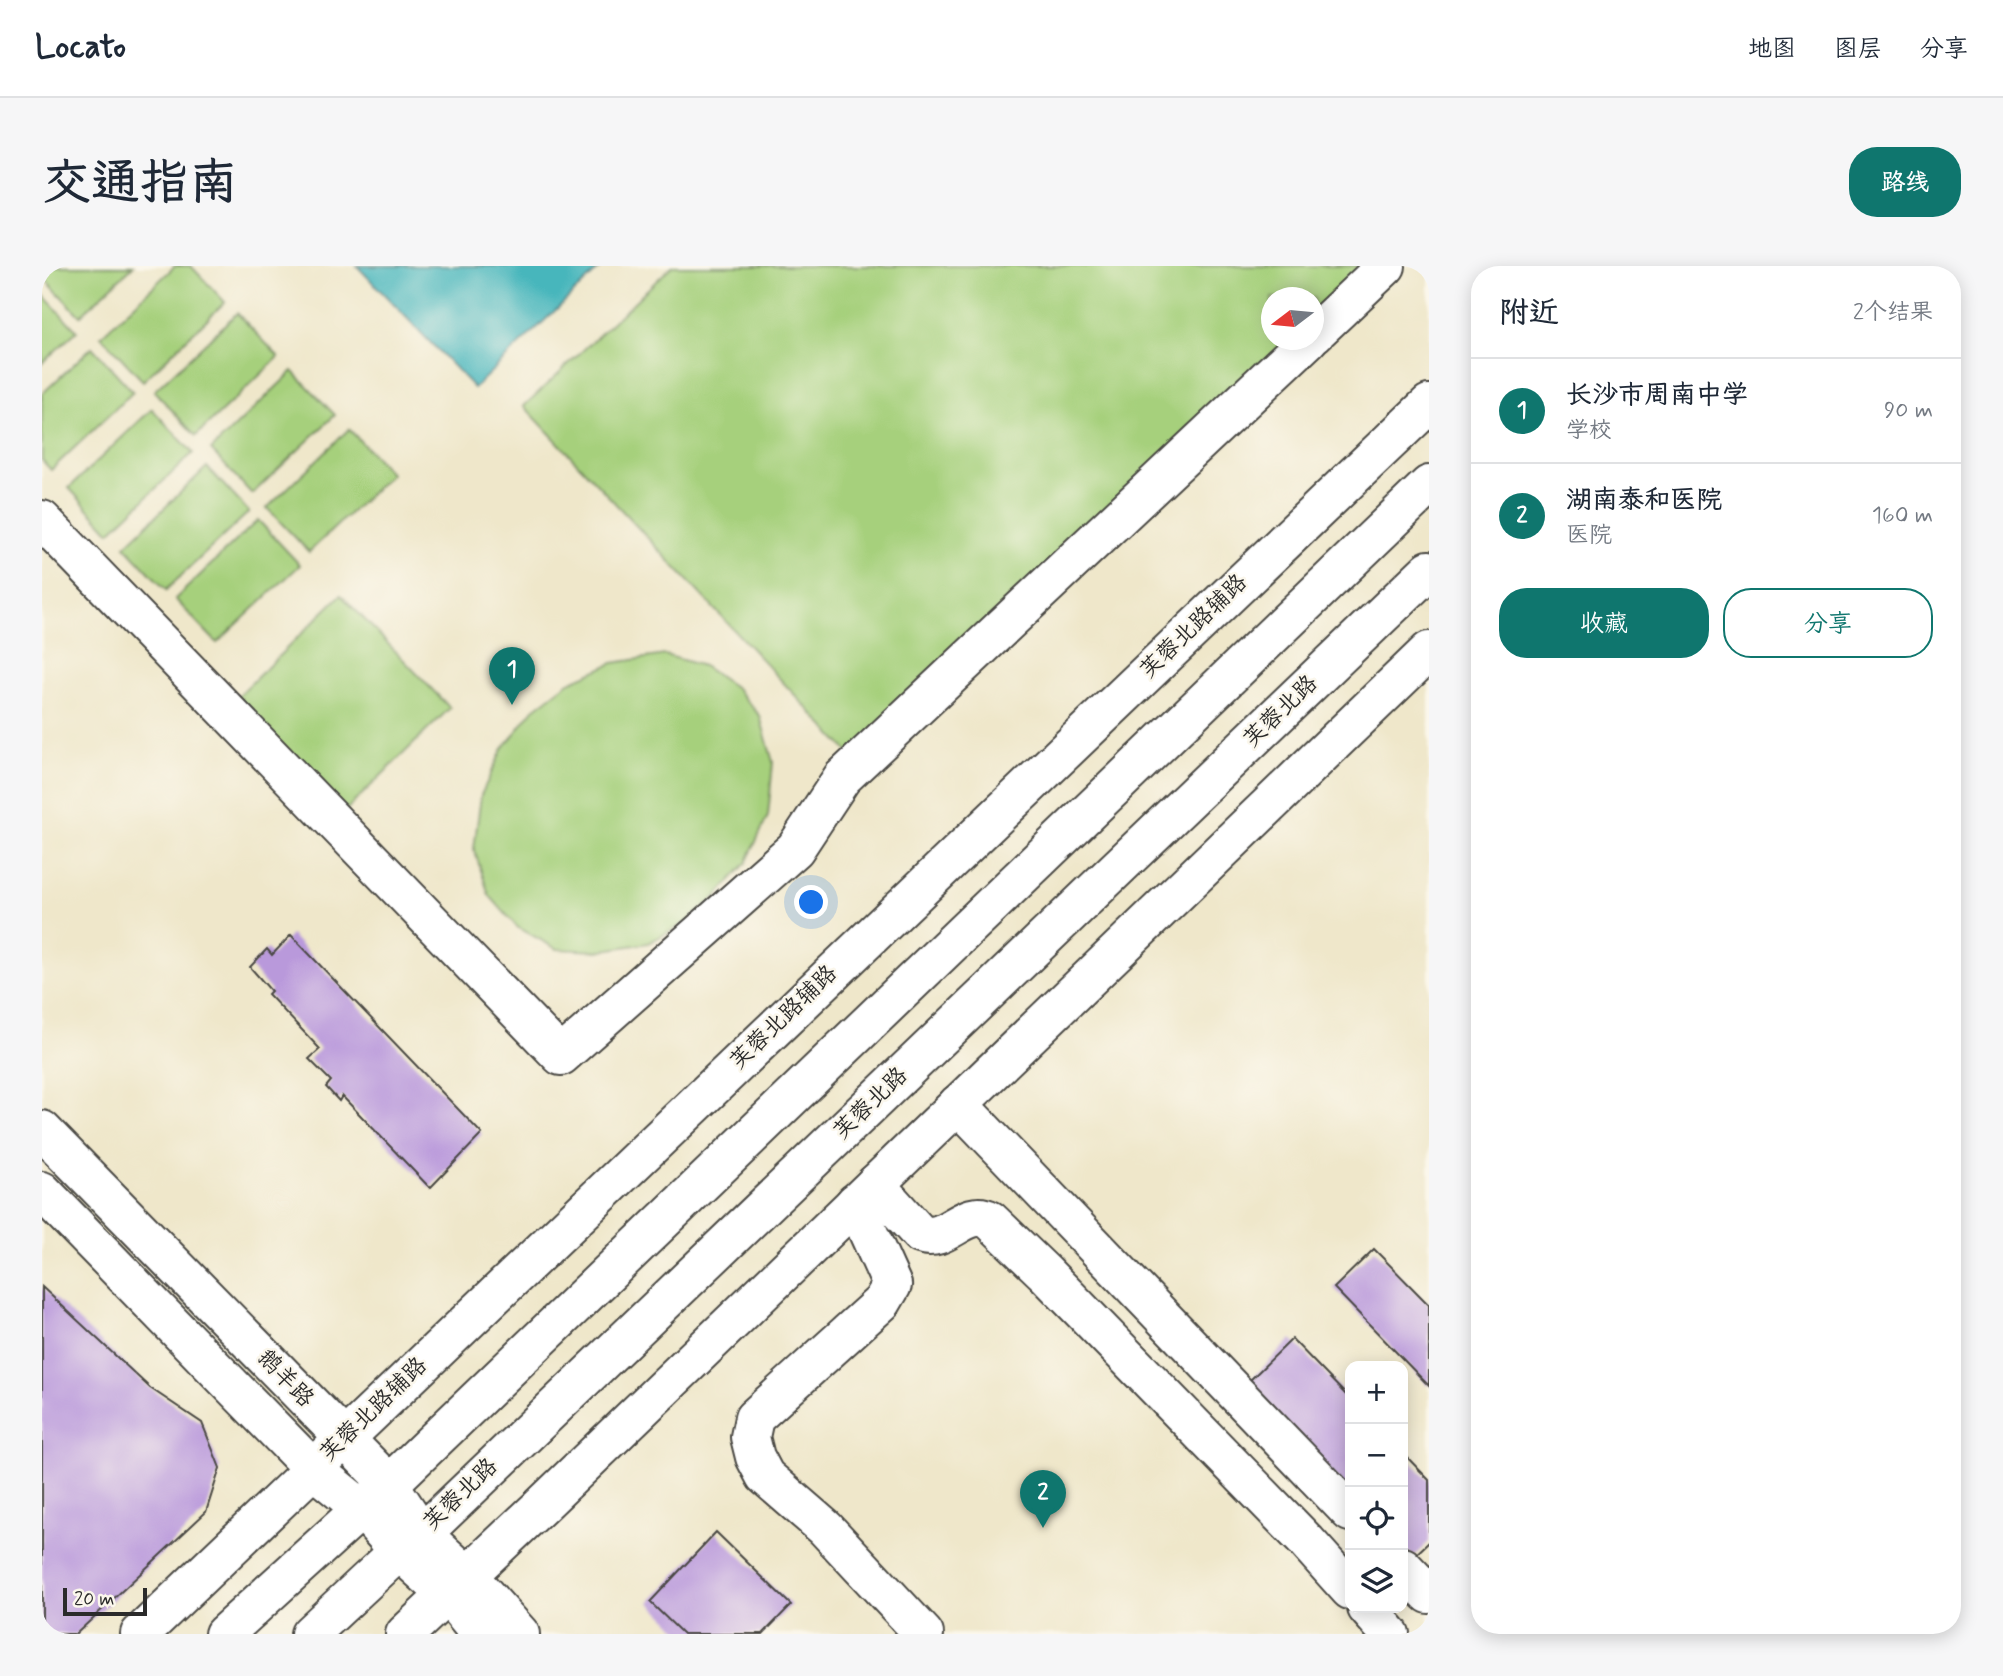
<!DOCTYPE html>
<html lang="zh">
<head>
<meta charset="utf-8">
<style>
  :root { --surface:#fff; --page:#f6f6f7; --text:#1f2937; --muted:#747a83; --line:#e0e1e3; --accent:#0f766e }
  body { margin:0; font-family:Mynerve,"LXGW WenKai TC",sans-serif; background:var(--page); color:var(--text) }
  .controls { position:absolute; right:21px; bottom:21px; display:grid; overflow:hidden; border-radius:14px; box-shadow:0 4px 18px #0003 }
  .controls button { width:63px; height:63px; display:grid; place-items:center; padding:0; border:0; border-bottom:2px solid var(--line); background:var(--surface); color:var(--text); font:35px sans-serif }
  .compass { position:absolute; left:1219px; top:21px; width:63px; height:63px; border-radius:50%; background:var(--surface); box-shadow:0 4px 18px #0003; rotate:254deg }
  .scale { position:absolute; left:21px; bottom:18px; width:84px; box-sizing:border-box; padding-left:7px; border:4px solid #2b2b2b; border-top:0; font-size:19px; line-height:24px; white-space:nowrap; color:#2b2b2b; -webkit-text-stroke:5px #fbf7ec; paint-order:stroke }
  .you { position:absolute; left:770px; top:637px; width:24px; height:24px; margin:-18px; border:5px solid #fff; border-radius:50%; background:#1a73e8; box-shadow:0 0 0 10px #1a73e833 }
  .badge { display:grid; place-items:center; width:46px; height:46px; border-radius:50%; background:var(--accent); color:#fff; font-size:23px; font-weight:700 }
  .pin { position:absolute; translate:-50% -58px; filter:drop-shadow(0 2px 4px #0008) }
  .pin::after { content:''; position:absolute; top:37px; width:24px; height:21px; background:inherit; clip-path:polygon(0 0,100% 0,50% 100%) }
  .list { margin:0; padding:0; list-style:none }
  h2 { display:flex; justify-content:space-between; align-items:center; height:91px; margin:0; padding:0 28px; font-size:30px }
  h2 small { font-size:23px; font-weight:400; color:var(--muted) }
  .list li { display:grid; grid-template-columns:46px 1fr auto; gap:21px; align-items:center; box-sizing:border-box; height:105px; padding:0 28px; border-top:2px solid var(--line) }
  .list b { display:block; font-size:26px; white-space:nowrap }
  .list p { margin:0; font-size:23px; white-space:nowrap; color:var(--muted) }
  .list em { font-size:23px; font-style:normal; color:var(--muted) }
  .actions { display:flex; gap:14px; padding:21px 28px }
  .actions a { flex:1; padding:16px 0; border:2px solid var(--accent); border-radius:28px; text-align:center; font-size:24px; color:var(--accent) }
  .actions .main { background:var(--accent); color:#fff }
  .icon { flex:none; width:38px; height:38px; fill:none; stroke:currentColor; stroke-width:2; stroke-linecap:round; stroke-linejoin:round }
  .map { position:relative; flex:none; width:1387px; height:1368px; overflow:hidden; border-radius:28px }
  header { display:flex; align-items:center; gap:42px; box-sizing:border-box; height:98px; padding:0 35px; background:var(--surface); border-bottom:2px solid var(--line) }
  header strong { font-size:33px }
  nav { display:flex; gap:38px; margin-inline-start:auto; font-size:24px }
  .intro { display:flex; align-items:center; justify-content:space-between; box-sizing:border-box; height:168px; padding:0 42px }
  h1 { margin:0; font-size:49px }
  .button { padding:18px 32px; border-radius:28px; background:var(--accent); color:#fff; font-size:24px; font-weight:700 }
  main { display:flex; gap:42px; padding:0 42px }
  aside { flex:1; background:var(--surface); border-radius:28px; box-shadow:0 4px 18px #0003 }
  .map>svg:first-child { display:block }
  .pitch { fill:#a6d07c; stroke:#687e54; stroke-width:2; fill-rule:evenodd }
  .water { fill:#46b6bc; stroke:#387074; stroke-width:2 }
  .building { fill:#b999db }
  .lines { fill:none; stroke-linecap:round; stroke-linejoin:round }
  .minor-casing { stroke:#484743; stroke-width:42 }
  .major-casing { stroke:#484743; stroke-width:42 }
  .minor { stroke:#fff; stroke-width:38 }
  .major { stroke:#fff; stroke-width:38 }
  .labels { text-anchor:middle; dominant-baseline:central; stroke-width:5; stroke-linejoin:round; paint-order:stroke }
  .street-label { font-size:23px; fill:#2b2b2b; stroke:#fbf7ec }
</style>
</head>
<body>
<header>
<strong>Locato</strong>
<nav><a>地图</a><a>图层</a><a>分享</a></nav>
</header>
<div class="intro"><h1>交通指南</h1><a class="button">路线</a></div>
<main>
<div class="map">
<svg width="1387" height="1368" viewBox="0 0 1387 1368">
  <rect width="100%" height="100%" fill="#fbf7ec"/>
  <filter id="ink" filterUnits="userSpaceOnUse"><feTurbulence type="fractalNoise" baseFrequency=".0143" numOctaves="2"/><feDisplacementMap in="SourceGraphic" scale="14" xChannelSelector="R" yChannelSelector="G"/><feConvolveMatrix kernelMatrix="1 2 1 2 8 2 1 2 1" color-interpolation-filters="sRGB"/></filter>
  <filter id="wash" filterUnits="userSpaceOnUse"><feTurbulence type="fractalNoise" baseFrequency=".00686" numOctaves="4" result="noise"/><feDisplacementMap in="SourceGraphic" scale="28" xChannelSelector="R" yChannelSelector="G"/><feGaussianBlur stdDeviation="1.57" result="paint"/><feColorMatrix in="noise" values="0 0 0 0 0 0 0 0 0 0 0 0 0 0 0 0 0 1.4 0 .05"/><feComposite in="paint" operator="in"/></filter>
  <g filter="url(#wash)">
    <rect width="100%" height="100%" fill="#efe7ca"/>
    <!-- pitch -->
    <g class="pitch">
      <polygon points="3,0 91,0 38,50 0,10 0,3"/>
      <polygon points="133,0 149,0 183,36 101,115 59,70"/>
      <path d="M630,0H1355L826,507L482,140ZM1230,32H1272V74H1230Z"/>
      <polygon points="0,28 35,65 0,97"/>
      <polygon points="195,47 237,91 154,170 112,125"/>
      <polygon points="50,81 91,126 9,204 0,194 0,128"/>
      <polygon points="251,105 293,149 210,228 169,184"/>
      <polygon points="110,143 151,187 68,266 27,222"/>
      <polygon points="307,163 349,208 267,286 225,242"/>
      <polygon points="165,201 207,246 124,324 83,280"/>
      <polygon points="216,254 258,299 175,377 133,333"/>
      <polygon points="299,329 408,442 299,549 192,434"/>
      <polygon points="623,389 661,400 694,422 718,450 731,496 726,550 704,597 675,630 644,657 606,677 556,685 515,683 475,661 447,629 432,583 439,529 460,484 492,443 527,416 571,397"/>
    </g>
    <!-- water -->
    <polygon class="water" points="315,0 560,0 432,122"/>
    <g id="blocks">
      <!-- building -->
      <g class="building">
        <polygon points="249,669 440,868 388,922 300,830 297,835 284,821 289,815 267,793 278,783 226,728 229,725 208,701 225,683 230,689"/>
        <polygon points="1332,983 1387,1039 1387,1120 1292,1022"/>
        <polygon points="0,1021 108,1122 160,1157 178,1202 164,1246 34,1368 0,1368"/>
        <polygon points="1250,1073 1308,1133 1308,1227 1203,1119"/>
        <polygon points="1361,1187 1387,1214 1387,1276 1371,1291 1361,1281"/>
        <polygon points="674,1266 749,1339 721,1368 641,1368 608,1336"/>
      </g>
    </g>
  </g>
  <g filter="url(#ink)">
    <use href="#blocks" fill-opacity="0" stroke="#484743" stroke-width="2"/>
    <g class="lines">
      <defs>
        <g id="minor">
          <polyline points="1272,68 1344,0"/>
          <polyline points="0,254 519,790 753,583 800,512 1266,74"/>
          <polyline points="916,838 1308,1246"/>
          <polyline points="0,864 347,1218 380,1268 426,1310 478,1368"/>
          <path d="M833,918L878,968C904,979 923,940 948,954L1003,1007L1265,1276L1308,1324"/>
          <polyline points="0,925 271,1203 319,1242 357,1285 406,1329 438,1368"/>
          <polyline points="813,937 850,1019 840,1036 712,1152 708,1171 713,1191 723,1210 783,1262 882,1368"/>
          <polyline points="1361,1301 1387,1328"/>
          <polyline points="1325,1342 1348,1368"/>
        </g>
        <g id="major">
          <polyline points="98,1368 1387,138"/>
          <polyline points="182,1368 347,1218 1387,219"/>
          <polyline points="268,1368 357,1285 380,1268 1387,304"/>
          <polyline points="363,1368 499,1240 1387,385"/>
        </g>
      </defs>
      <!-- minor casing -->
      <use href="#minor" class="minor-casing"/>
      <!-- major casing -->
      <use href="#major" class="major-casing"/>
      <!-- minor -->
      <use href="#minor" class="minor"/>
      <!-- major -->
      <use href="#major" class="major"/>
    </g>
  </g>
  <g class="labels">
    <!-- street labels -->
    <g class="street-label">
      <text transform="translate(1152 361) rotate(-44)">芙蓉北路辅路</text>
      <text transform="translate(1239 446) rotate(-44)">芙蓉北路</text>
      <text transform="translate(742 752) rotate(-44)">芙蓉北路辅路</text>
      <text transform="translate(829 838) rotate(-44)">芙蓉北路</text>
      <text transform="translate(243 1113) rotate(46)">鹅羊路</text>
      <text transform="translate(332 1144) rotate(-44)">芙蓉北路辅路</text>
      <text transform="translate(419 1229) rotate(-44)">芙蓉北路</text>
    </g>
  </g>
</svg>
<div class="controls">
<button>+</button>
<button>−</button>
<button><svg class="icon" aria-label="locate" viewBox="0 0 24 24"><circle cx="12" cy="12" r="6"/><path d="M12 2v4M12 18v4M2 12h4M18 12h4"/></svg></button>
<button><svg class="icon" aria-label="layers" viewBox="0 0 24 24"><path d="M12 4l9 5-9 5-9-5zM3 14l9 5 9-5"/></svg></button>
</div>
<svg class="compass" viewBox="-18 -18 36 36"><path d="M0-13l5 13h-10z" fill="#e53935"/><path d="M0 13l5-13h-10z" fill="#747a83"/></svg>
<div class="scale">20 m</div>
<div class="you"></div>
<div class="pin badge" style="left:470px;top:439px">1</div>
<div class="pin badge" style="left:1001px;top:1262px">2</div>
</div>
<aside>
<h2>附近<small>2个结果</small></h2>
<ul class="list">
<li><span class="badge">1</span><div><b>长沙市周南中学</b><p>学校</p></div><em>90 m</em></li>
<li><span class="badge">2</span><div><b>湖南泰和医院</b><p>医院</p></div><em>160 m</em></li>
</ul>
<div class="actions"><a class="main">收藏</a><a>分享</a></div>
</aside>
</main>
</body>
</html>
